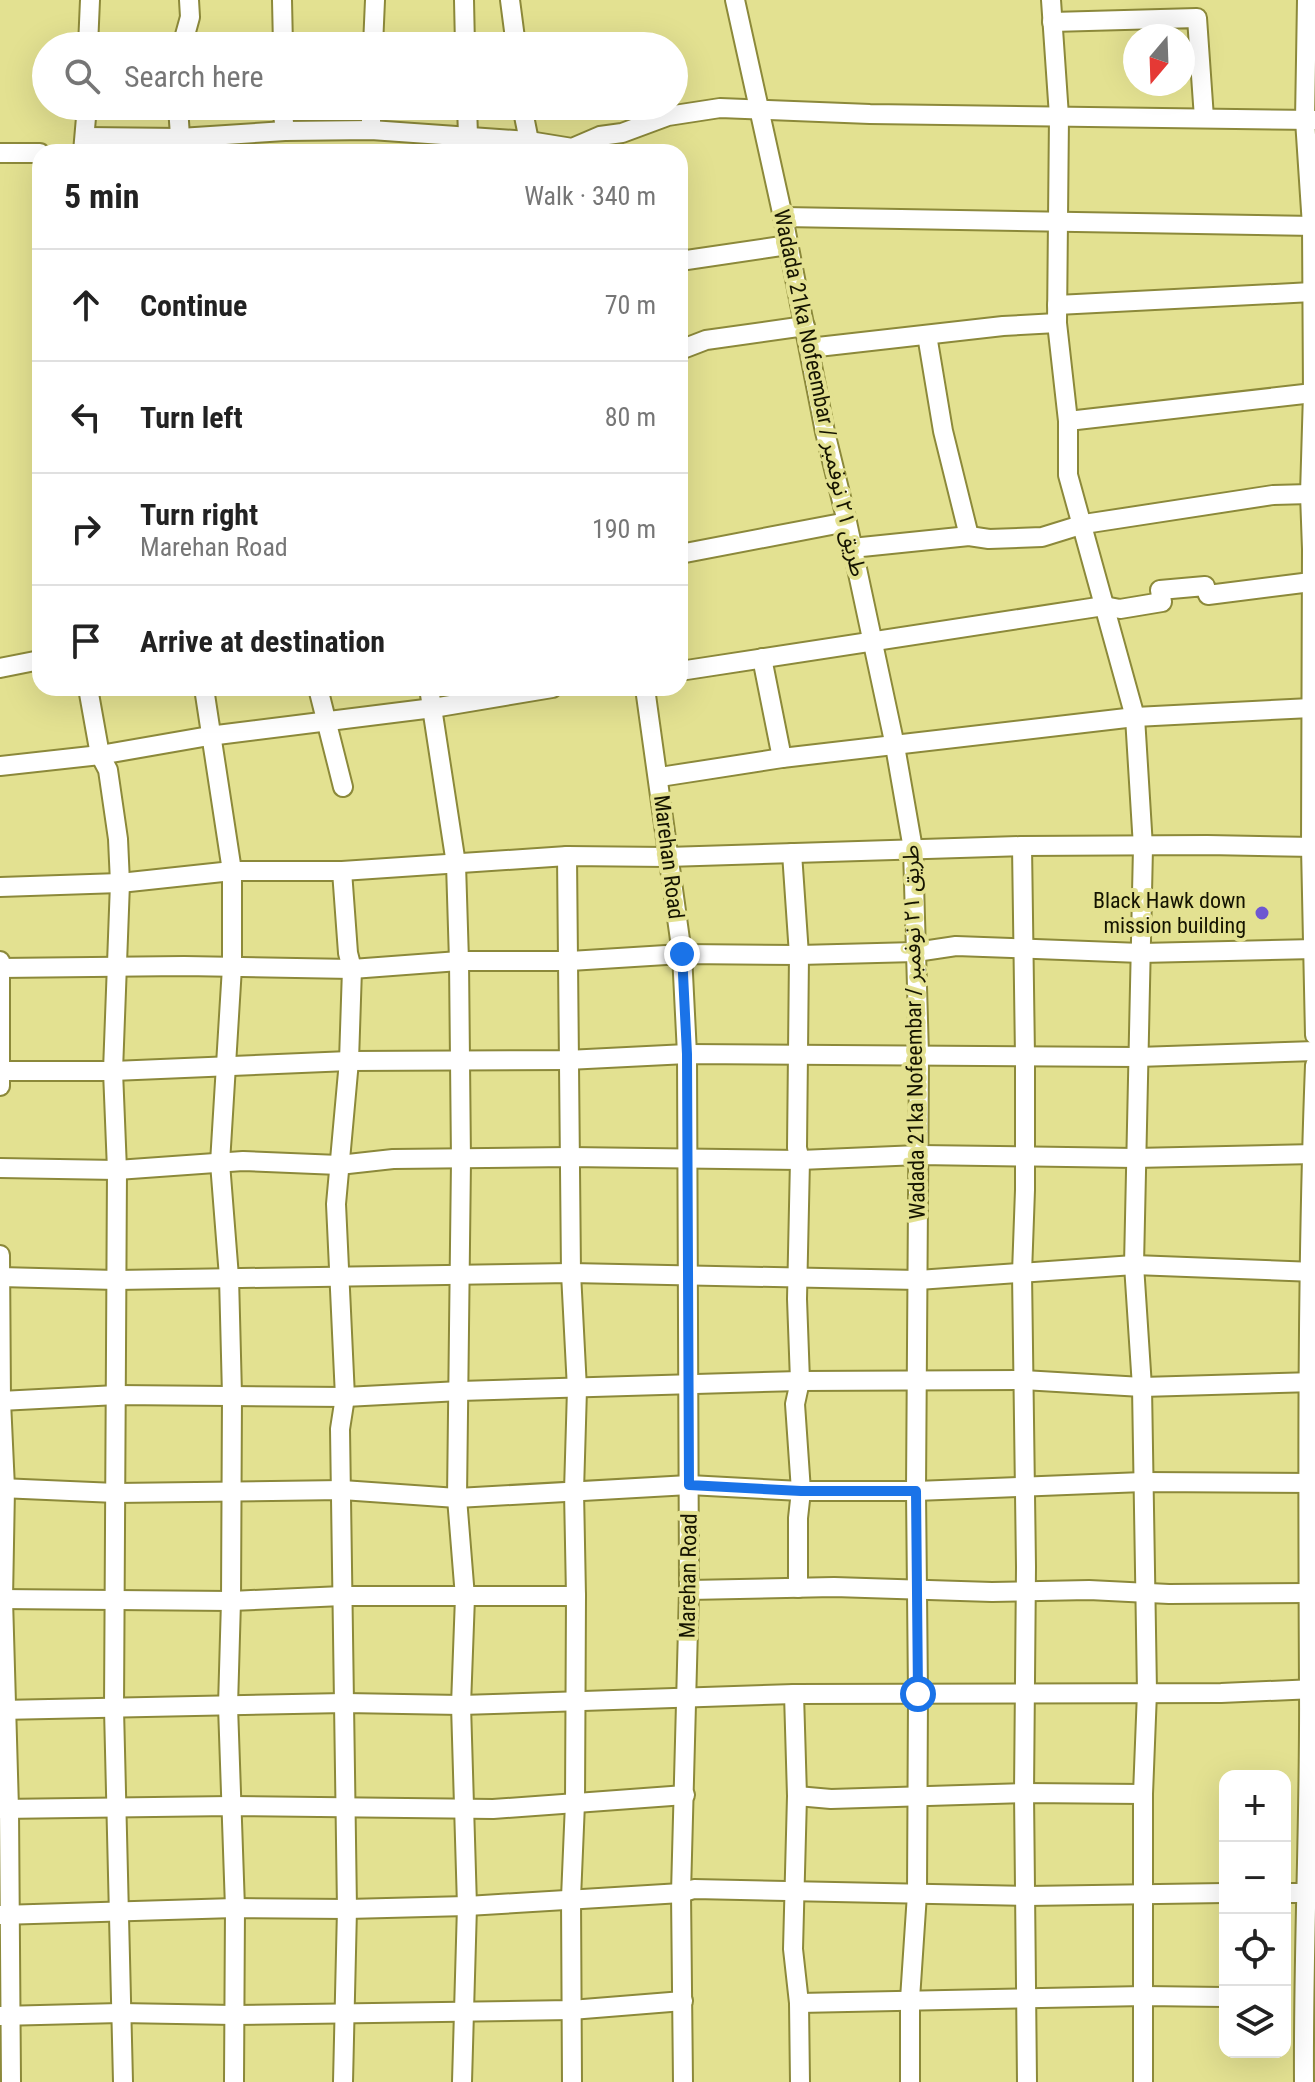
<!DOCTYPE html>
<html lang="en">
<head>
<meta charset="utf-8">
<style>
  :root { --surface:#fff; --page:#f2f2f2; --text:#222; --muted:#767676; --line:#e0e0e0 }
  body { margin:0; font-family:"Roboto Condensed","Noto Sans Arabic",sans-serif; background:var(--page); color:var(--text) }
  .controls { position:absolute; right:24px; bottom:24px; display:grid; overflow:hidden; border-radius:16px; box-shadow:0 8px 32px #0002 }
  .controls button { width:72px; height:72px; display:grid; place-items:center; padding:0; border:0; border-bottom:2px solid var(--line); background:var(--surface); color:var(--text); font:40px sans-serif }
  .compass { position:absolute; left:1123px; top:24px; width:72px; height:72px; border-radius:50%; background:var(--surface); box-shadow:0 8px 32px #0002; rotate:199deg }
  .stop { position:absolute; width:24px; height:24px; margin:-18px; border:6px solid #1a73e8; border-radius:50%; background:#fff }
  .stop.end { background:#1a73e8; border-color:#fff; box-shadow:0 2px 8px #0008 }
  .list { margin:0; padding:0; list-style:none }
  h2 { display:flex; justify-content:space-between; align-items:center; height:104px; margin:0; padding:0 32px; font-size:34px }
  h2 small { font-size:26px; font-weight:400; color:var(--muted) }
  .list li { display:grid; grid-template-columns:52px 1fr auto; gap:24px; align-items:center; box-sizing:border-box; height:112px; padding:0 32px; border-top:2px solid var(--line) }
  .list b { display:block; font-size:30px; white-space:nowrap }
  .list p { margin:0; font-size:26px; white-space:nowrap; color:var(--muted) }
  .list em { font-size:26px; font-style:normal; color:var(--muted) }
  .icon { flex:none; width:44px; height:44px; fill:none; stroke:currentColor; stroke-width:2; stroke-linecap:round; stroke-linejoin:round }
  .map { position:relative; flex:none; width:1315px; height:2082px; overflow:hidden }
  .search { position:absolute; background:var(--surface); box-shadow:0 8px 32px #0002; left:32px; top:32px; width:656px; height:88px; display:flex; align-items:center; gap:20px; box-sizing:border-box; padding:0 28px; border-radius:44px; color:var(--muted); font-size:30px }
  .panel { position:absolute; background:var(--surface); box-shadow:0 8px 32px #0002; left:32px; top:144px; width:656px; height:552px; border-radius:24px }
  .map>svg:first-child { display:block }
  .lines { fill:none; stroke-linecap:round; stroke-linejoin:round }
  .minor-casing { stroke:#8c893a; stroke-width:22 }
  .minor { stroke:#fff; stroke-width:18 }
  .route { stroke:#1a73e8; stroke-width:10 }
  .poi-dot { fill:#6e57d1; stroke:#e3e191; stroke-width:3 }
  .labels { text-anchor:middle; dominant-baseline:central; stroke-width:8; stroke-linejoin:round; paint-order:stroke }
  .street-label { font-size:22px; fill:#151400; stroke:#e3e191 }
  .poi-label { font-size:22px; fill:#151400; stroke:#e3e191; text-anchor:end }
</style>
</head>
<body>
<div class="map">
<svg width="1315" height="2082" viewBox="0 0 1315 2082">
  <rect width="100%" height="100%" fill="#e3e191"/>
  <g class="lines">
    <defs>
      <g id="minor">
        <polyline points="282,0 283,46"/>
        <polyline points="464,0 465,46"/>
        <polyline points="510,0 516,46"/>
        <polyline points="735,0 783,217 825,432 847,522 895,746 913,849 919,1055 916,1491 918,1694 917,1894 910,1999 910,2082"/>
        <polyline points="1051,0 1059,116 1057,323 1068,421 1068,475 1135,717 1143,847 1134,1265 1142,1387 1147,1692 1143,1794 1143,2082"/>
        <polyline points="1307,0 1305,120 1312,226 1313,393 1310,494 1312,549 1311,847 1315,1035"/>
        <polyline points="1052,22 1197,18 1204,118"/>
        <polyline points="88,46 90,0"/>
        <polyline points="182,46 190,17 189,0"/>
        <polyline points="373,46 375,0"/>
        <polyline points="178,106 181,152"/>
        <polyline points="282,106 285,131"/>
        <polyline points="467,106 468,135"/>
        <polyline points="522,106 529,141"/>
        <polyline points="371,130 371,106"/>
        <polyline points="85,137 180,138 285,131 371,130 529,141 572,148 600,136 622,133 668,116 720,108 870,114 1315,120"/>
        <polyline points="83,152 87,106"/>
        <polyline points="0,153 40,153"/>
        <polyline points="783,217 1315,226"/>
        <polyline points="680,261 788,245"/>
        <polyline points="1057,305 1312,292"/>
        <polyline points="927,335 943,431 969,536"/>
        <polyline points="809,348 1003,326 1057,323"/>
        <polyline points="680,350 706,340 805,326"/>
        <polyline points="1068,421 1313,393"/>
        <polyline points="852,548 969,536 989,539 1042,537 1084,524 1273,495 1310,494"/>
        <polyline points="680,554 847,522"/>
        <polyline points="762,658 782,758"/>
        <polyline points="0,668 40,660"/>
        <polyline points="680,671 1104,606 1120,609 1162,602 1160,590 1205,586 1208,595 1311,582"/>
        <polyline points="88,688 100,755 108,770 118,839 120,883 113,1071 117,1170 114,1709 123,2082"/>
        <polyline points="204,688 232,871 232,967 220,1163 229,1277 232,1395 231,1601 228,1706 235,1908 234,2082"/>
        <polyline points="318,688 343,787"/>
        <polyline points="429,688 456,864 459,961 461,1160 457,1498 465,1597 461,1705 467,1906 462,2082"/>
        <polyline points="645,688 682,954 687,1054 689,1590 681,1893 683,2082"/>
        <polyline points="0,766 100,755 209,736 433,708 552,688"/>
        <polyline points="660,777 782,758 1135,717 1311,708"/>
        <polyline points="1022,846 1025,1057 1025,1190 1022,1273 1026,1567 1024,1793 1027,2082"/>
        <polyline points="792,853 799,955 797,1148 800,1160 797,1299 800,1381 795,1404 801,1491 798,1518 798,1588"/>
        <polyline points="567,856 571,1273 577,1389 574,1491 576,1596 575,1803 571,1898 572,2082"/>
        <polyline points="342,871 348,953 352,969 349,1061 336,1204 345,1397 340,1429 347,1909 343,2082"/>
        <polyline points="0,887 120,883 232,871 342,871 567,856 667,857 1022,846 1207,845 1315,847"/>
        <polyline points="0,961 0,1086"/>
        <polyline points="0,968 184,966 352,969 459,961 570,961 682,954 799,955 916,952 956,946 1141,953 1315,949"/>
        <polyline points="0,1071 113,1071 349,1061 567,1060 687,1054 1138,1057 1315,1051"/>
        <polyline points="0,1168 117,1170 243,1161 339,1165 393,1159 569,1157 800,1160 919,1155 1135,1158 1315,1154"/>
        <polyline points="0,1255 1,1401 5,1488 3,1599 9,1809 11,2082"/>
        <polyline points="0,1277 116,1280 571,1273 918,1280 1134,1265 1315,1272"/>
        <polyline points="0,1401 117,1395 345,1397 460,1391 800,1381 1023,1380 1142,1387 1315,1382"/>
        <polyline points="0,1488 116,1493 342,1490 457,1498 689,1485 801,1491 916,1491 1143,1482 1315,1483"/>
        <polyline points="689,1590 834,1587 992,1592 1089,1590 1169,1594 1307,1593"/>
        <polyline points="0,1599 231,1601 342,1596 576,1596"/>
        <polyline points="794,1694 797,1796 793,1949 799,2003 800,2082"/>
        <polyline points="0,1710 345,1703 461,1705 794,1694 1221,1693 1315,1689"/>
        <polyline points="797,1796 831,1799 1024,1793 1143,1794"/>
        <polyline points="0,1809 231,1806 493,1809 685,1795"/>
        <polyline points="1285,1893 1315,1893"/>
        <polyline points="0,1915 235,1908 347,1909 467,1906 681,1893 694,1889 1027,1896 1225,1893"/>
        <polyline points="799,2003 1144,1996 1225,1997"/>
        <polyline points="0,2016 120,2013 234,2015 571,2010 683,2001"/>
        <path d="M1304,2082C1303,1951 1310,1820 1309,1688C1308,1480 1307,1273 1315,1065"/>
      </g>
    </defs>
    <!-- minor casing -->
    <use href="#minor" class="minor-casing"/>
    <!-- minor -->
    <use href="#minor" class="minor"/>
  </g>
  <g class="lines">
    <!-- route -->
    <polyline class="route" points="682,954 687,1054 689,1485 801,1491 916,1491 918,1694"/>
  </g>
  <!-- markers -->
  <circle class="poi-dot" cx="1262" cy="913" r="8"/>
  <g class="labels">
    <!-- street labels -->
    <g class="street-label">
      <text transform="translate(820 393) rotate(78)">Wadada 21ka Nofeembar / طريق ٢١ نوفمبر</text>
      <text transform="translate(669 857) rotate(83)">Marehan Road</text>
      <text transform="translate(914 1032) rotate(-91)">Wadada 21ka Nofeembar / طريق ٢١ نوفمبر</text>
      <text transform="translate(688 1576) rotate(-89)">Marehan Road</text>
    </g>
    <!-- poi labels -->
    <g class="poi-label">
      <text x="1246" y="900">Black Hawk down<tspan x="1246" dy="25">mission building</tspan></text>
    </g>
  </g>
</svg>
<div class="controls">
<button>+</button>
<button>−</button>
<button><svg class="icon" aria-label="locate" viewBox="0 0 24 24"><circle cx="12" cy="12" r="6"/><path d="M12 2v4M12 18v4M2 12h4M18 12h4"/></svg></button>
<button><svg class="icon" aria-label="layers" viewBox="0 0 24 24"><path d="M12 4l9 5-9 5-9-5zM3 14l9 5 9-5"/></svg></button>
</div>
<svg class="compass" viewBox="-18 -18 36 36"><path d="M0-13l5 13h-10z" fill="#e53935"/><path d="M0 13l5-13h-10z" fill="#767676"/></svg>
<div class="stop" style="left:918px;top:1694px"></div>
<div class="stop end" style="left:682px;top:954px"></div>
<div class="search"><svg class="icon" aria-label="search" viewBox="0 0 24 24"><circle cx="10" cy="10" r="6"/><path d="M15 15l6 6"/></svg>Search here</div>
<section class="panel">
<h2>5 min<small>Walk · 340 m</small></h2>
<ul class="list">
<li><svg class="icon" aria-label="ahead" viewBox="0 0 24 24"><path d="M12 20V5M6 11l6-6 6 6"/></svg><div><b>Continue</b></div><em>70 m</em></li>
<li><svg class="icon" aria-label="left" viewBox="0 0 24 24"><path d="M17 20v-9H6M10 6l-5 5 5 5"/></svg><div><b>Turn left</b></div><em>80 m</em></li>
<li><svg class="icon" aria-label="right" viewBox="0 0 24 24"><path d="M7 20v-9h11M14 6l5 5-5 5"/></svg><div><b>Turn right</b><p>Marehan Road</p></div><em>190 m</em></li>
<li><svg class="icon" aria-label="arrive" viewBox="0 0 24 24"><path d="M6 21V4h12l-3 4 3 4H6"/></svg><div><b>Arrive at destination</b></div></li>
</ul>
</section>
</div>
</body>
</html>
